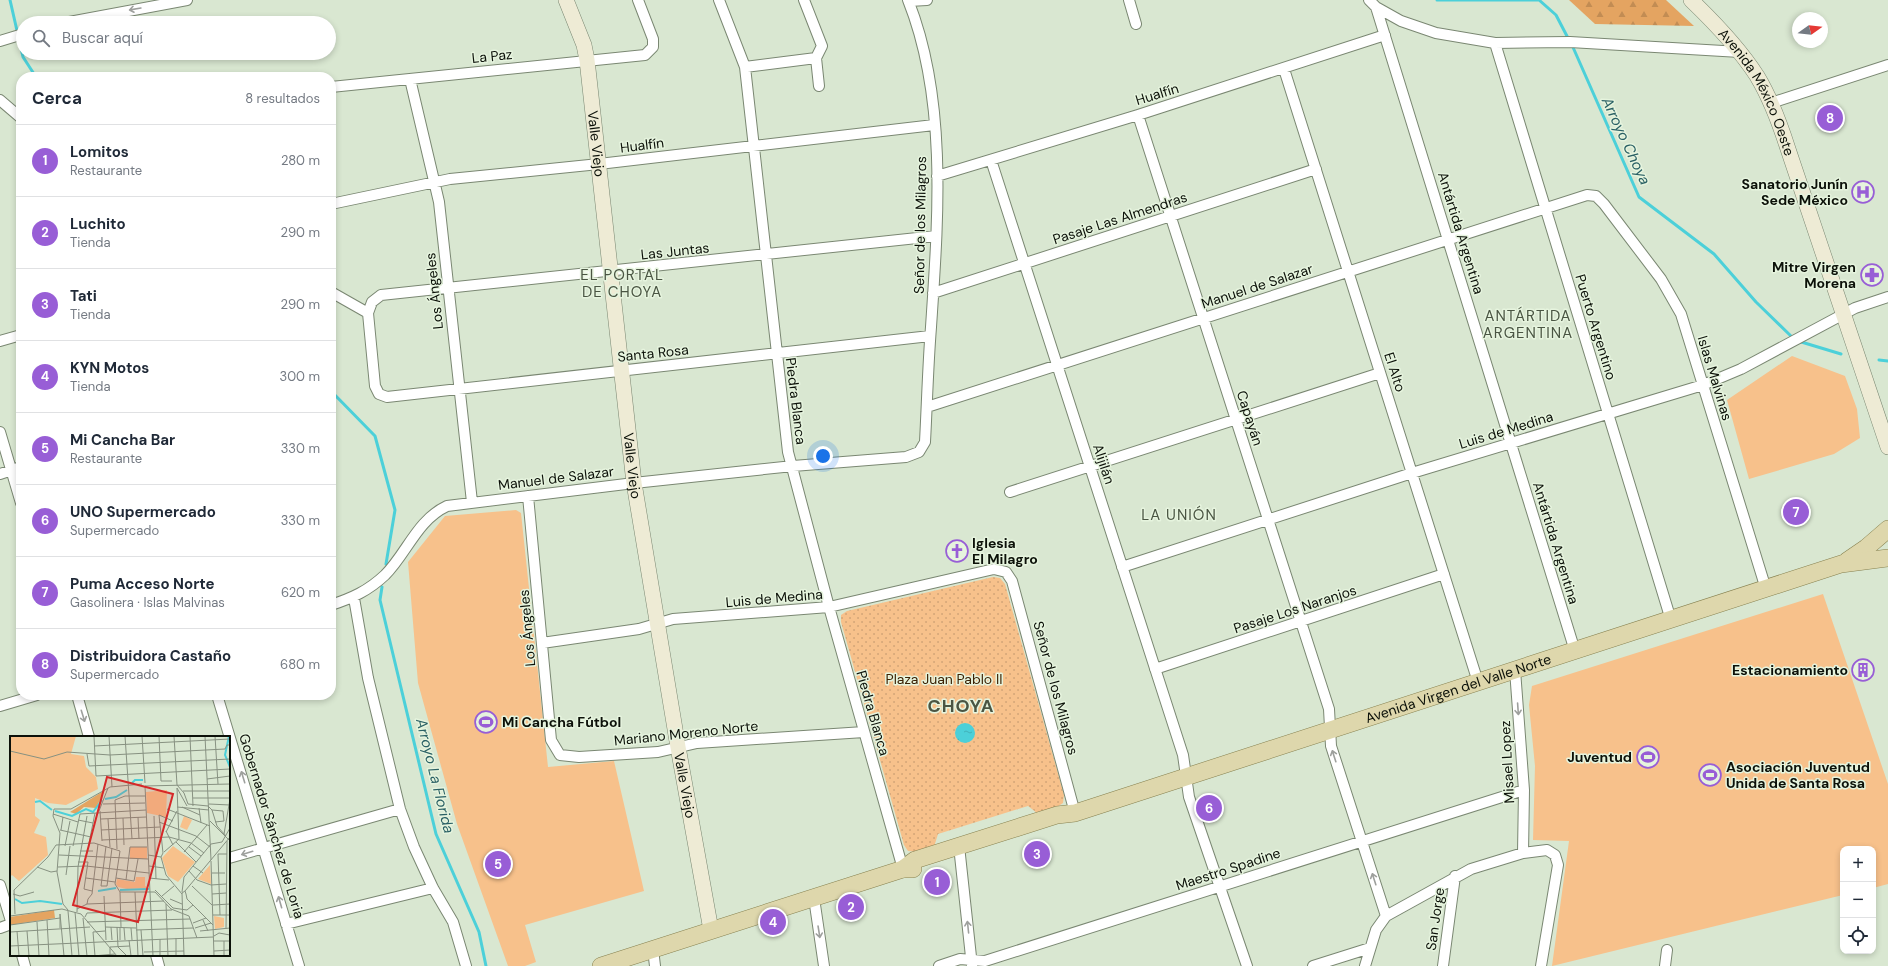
<!DOCTYPE html>
<html lang="es">
<meta charset="utf-8">
<style>
body{margin:0;font-family:"DM Sans",sans-serif;background:#f2f2f3;color:#1f2937}
.controls{position:absolute;right:12px;bottom:12px;display:grid;overflow:hidden;border-radius:8px;box-shadow:0 2px 6px #0003}
.controls button{width:36px;height:36px;display:grid;place-items:center;padding:0;border:0;border-bottom:1px solid #e0e1e3;background:#fff;color:#1f2937;font:20px sans-serif}
.compass{position:absolute;left:1792px;top:12px;width:36px;height:36px;border-radius:50%;background:#fff;box-shadow:0 2px 6px #0003;rotate:75deg}
.you{position:absolute;left:823px;top:456px;width:14px;height:14px;margin:-10px;border:3px solid #fff;border-radius:50%;background:#1a73e8;box-shadow:0 0 0 6px #1a73e833}
.badge{display:grid;place-items:center;width:26px;height:26px;border-radius:50%;background:#985ed6;color:#fff;font-size:13px;font-weight:700}
.pin{position:absolute;translate:-50% -50%;border:2px solid #fff;box-shadow:0 1px 4px #0006}
.list{margin:0;padding:0;list-style:none}
h2{display:flex;justify-content:space-between;align-items:center;height:52px;margin:0;padding:0 16px;font-size:17px}
h2 small{font-size:13px;font-weight:400;color:#747a83}
.list li{display:grid;grid-template-columns:26px 1fr auto;gap:12px;align-items:center;box-sizing:border-box;height:72px;padding:0 16px;border-top:1px solid #e0e1e3}
.list b{display:block;font-size:15px;white-space:nowrap}
.list p{margin:0;font-size:13px;white-space:nowrap;color:#747a83}
.list em{font-size:13px;font-style:normal;color:#747a83}
.icon{flex:none;width:22px;height:22px;fill:none;stroke:currentColor;stroke-width:2;stroke-linecap:round;stroke-linejoin:round}
.map{position:relative;flex:none;width:1888px;height:966px;overflow:hidden}
.search{position:absolute;background:#fff;box-shadow:0 2px 6px #0003;left:16px;top:16px;width:320px;height:44px;display:flex;align-items:center;gap:10px;box-sizing:border-box;padding:0 14px;border-radius:22px;color:#747a83;font-size:15px}
.panel{position:absolute;background:#fff;box-shadow:0 2px 6px #0003;left:16px;top:72px;width:320px;height:628px;border-radius:16px}
.map>svg:first-child{display:block}
.grass{fill:#f7c18b}
.forest{fill:url(#forest-firs)}
.park{fill:url(#park-dots)}
.water{fill:url(#water-ripples)}
.lines{fill:none;stroke-linecap:round;stroke-linejoin:round}
.stream{stroke:#4cd0d9;stroke-width:3}
.street-casing{stroke:#7a8772;stroke-width:12}
.secondary-casing{stroke:#7a8772;stroke-width:16}
.primary-casing{stroke:#86804f;stroke-width:18}
.street{stroke:#fff;stroke-width:10}
.secondary{stroke:#eeebd5;stroke-width:15}
.primary{stroke:#ded7ac;stroke-width:17}
.oneway{stroke:#9ea09d}
.labels{text-anchor:middle;dominant-baseline:central;stroke-width:3;stroke-linejoin:round;paint-order:stroke}
.street-label{font-size:14px;fill:#0c1109;stroke:#e6f4de}
.poi-label{font-size:14px;font-weight:bold;fill:#0c1109;stroke:#e6f4de;text-anchor:end}
.park-label{font-size:14px;fill:#3c2204;stroke:#e6f4de}
.water-label{font-size:15px;font-style:italic;fill:#2a6064;stroke:#e6f4de}
.neighbourhood-label{font-size:15px;letter-spacing:1px;fill:#4a5543;stroke:#e6f4de}
.district-label{font-size:18px;font-weight:bold;letter-spacing:1px;fill:#4a5543;stroke:#e6f4de}
.inset-river{fill:none;stroke:#4cd0d9;stroke-width:2}
.inset-road{fill:none;stroke:#879181;stroke-width:1}
.view{fill:#d62828;fill-opacity:0.15;stroke:#d62828;stroke-width:2}
.inset-edge{fill:none;stroke:#0c1109;stroke-width:2}
</style>
<div class="map">
<svg width="1888" height="966" viewBox="0 0 1888 966">
<defs>
<pattern id="forest-firs" width="22" height="20" patternUnits="userSpaceOnUse"><rect width="22" height="20" fill="#e4a461"/><path d="M5 1l3.5 6h-7zM16 11l3.5 6h-7z" fill="#c28c53"/></pattern>
<pattern id="park-dots" width="8" height="8" patternUnits="userSpaceOnUse"><rect width="8" height="8" fill="#f7c18b"/><path d="M2 2h.1M6 6h.1" fill="none" stroke="#d3a577" stroke-width="1.8" stroke-linecap="round"/></pattern>
<pattern id="water-ripples" width="26" height="14" patternUnits="userSpaceOnUse"><rect width="26" height="14" fill="#4cd0d9"/><path d="M2 4q2-2 4 0t4 0M15 11q2-2 4 0t4 0" fill="none" stroke="#41b2b9"/></pattern>
</defs>
<rect width="100%" height="100%" fill="#d9e7d1"/>
<path class="grass" d="M1792,356l53,20 12,33 3,29 -26,16 -85,25 -22,-79z
M516,510l5,3 27,254 66,-6 30,130 -119,34 11,37 -11,4h-17l-51,-142 -39,-141 -10,-121 37,-46z
M1823,594l65,190v100l-15,4v-39h-30v46l-291,71 17,-125 -36,-1 2,-74 -6,-61 3,-19z"/>
<path class="forest" d="M1569,0h97l28,26 -99,-2z"/>
<path class="park" d="M993,577l7,1 5,6 59,211 -1,8 -6,4 -20,6 -9,-7 -90,28 -4,13 -17,5 -9,-1 -4,-6 -63,-223v-7l6,-4z"/>
<path class="water" d="M955 733a10 10 0 1 1 20 0a10 10 0 1 1-20 0Z"/>
<g class="lines">
<path class="stream" d="M10,0l13,57 13,20
M1437,0h102l17,15 13,25
M1572,45l67,152 75,57 42,48 37,36
M1798,341l43,13
M1879,360l9,1
M331,391l44,45 20,74 -9,54
M382,587l-2,13 56,234 43,98 7,34"/>
<g class="street-casing">
<path id="street" d="M719,0l26,67 43,385 41,155 74,262
M804,0l18,46 -6,12 3,28
M1129,0l7,24
M1369,0l7,7 25,14 35,12 59,10 75,-1 170,10
M909,1l18,-1
M1376,7l199,644
M64,23l123,-23
M0,41l23,-7
M1495,43l176,577
M745,67l71,-9
M1284,69l194,613
M410,79l29,123 33,300
M331,87l314,-32 8,-8v-8l-15,-39
M0,100l21,18
M1771,103l117,-38
M1138,115l191,594 2,37 55,170
M991,160l192,595 6,42 58,169
M937,176l201,-61 247,-80
M331,204l119,-25 149,-15 335,-39
M331,292l37,21
M933,293l383,-124
M930,336l-543,61 -8,-3 -4,-8 -7,-73 4,-11 9,-7 555,-59
M0,341l21,-6
M927,407l660,-212 9,1 8,8 57,75 20,35 85,275
M0,432l21,71
M0,474l21,-7
M1010,492l370,-119
M528,496l23,244 9,15 19,2 79,-5 39,-9 167,-11
M1122,567l290,-94 291,-88 38,-16 114,-61 33,-11
M354,598l14,80 32,131 14,38 19,41 20,34 13,44
M331,605c21,-7 37,-14 54,-30 22,-22 32,-55 62,-69l187,-23 159,-17 113,-9 13,-5 6,-10c2,-38 3,-77 6,-115 7,-106 17,-227 -23,-327
M542,643l97,-14 34,-10 156,-12 165,-38 12,3 6,9 63,232
M1155,669l289,-95
M1515,670l9,120 -1,63
M77,695l12,42
M217,695l82,271
M0,706l37,-11
M959,846l13,120
M229,858l171,-49
M0,885l11,36
M814,898l10,68
M286,924l147,-36
M0,928l11,-4
M653,949l2,17
M22,955l3,11
M156,955l3,11
M939,966l21,-7 25,2 539,-171
M1313,966l57,-18
M1365,966l11,-36 10,-14 85,-47 52,-16 24,-3 8,5 3,10 -17,101
M1443,966l12,-90
M1665,966l2,-16"/>
</g>
<g class="secondary-casing">
<g id="secondary">
<path id="s1" d="M566,0l18,45 3,15 47,423 44,264 33,183"/>
<path id="s2" d="M1691,0c24,23 48,48 66,76 14,23 23,48 31,73l100,298"/>
</g>
</g>
<g class="primary-casing">
<g id="primary">
<path d="M1847,561l19,-13 22,-19"/>
<path id="s3" d="M903,869l12,-9 142,-45 18,-2 766,-249 47,-6"/>
<path d="M601,966l302,-97h10"/>
</g>
</g>
<use href="#street" class="street"/>
<use href="#secondary" class="secondary"/>
<use href="#primary" class="primary"/>
</g>
<defs><path id="oneway-shaft" d="M-6 0H5M1.5-3L5.5 0L1.5 3" fill="none" stroke-width="1.6" stroke-linecap="round" stroke-linejoin="round"/></defs>
<g class="oneway">
<use href="#oneway-shaft" transform="translate(135 9) rotate(170)"/>
<use href="#oneway-shaft" transform="translate(1518 709) rotate(86)"/>
<use href="#oneway-shaft" transform="translate(83 716) rotate(73)"/>
<use href="#oneway-shaft" transform="translate(1334 756) rotate(-108)"/>
<use href="#oneway-shaft" transform="translate(243 777) rotate(-107)"/>
<use href="#oneway-shaft" transform="translate(247 853) rotate(163)"/>
<use href="#oneway-shaft" transform="translate(1374 879) rotate(-108)"/>
<use href="#oneway-shaft" transform="translate(280 902) rotate(-106)"/>
<use href="#oneway-shaft" transform="translate(968 927) rotate(-96)"/>
<use href="#oneway-shaft" transform="translate(819 932) rotate(81)"/>
</g>
<defs>
<g id="hospital-ring" transform="scale(1.15)"><circle r="9.5" fill="#e6f4de" stroke="#985ed6" stroke-width="1.5"/><path d="M-5-5h3v3.5h4V-5h3V5h-3V1.5h-4V5h-3Z" fill="#985ed6"/></g>
<g id="pharmacy-ring" transform="scale(1.15)"><circle r="9.5" fill="#e6f4de" stroke="#985ed6" stroke-width="1.5"/><path d="M-2-6h4v4h4v4h-4v4h-4v-4h-4v-4h4Z" fill="#985ed6"/></g>
<g id="church-ring" transform="scale(1.15)"><circle r="9.5" fill="#e6f4de" stroke="#985ed6" stroke-width="1.5"/><path d="M-1.2-6h2.4v3.5h3.3v2.4h-3.3V6h-2.4V-.1h-3.3v-2.4h3.3Z" fill="#985ed6"/></g>
<g id="building-ring" transform="scale(1.15)"><circle r="9.5" fill="#e6f4de" stroke="#985ed6" stroke-width="1.5"/><path d="M-4-6H4V6H1V3H-1V6H-4ZM-2.5-4.3h1.7v1.8h-1.7ZM.8-4.3h1.7v1.8H.8ZM-2.5-1h1.7V.8h-1.7ZM.8-1h1.7V.8H.8Z" fill="#985ed6"/></g>
<g id="stadium-ring" transform="scale(1.15)"><circle r="9.5" fill="#e6f4de" stroke="#985ed6" stroke-width="1.5"/><path d="M0-5a6.5 5 0 1 0 0 10a6.5 5 0 1 0 0-10ZM-3.5-1.8h7v3.6h-7Z" fill="#985ed6"/></g>
</defs>
<g fill-rule="evenodd">
<use href="#hospital-ring" x="1863" y="192"/>
<use href="#pharmacy-ring" x="1872" y="275"/>
<use href="#church-ring" x="957" y="551"/>
<use href="#building-ring" x="1863" y="670"/>
<use href="#stadium-ring" x="486" y="722"/>
<use href="#stadium-ring" x="1648" y="757"/>
<use href="#stadium-ring" x="1710" y="775"/>
</g>
<g class="labels">
<g class="street-label">
<text transform="translate(492 56) rotate(-6)">La Paz</text>
<text transform="translate(1157 94) rotate(-17)">Hualfín</text>
<text stroke="none"><textPath href="#s2" startOffset="115">Avenida México Oeste</textPath></text>
<text stroke="none"><textPath href="#s1" startOffset="148">Valle Viejo</textPath></text>
<text transform="translate(642 145) rotate(-7)">Hualfín</text>
<text transform="translate(1120 218) rotate(-18)">Pasaje Las Almendras</text>
<text transform="translate(920 225) rotate(-89)">Señor de los Milagros</text>
<text transform="translate(1461 233) rotate(73)">Antártida Argentina</text>
<text transform="translate(675 251) rotate(-6)">Las Juntas</text>
<text transform="translate(1257 286) rotate(-18)">Manuel de Salazar</text>
<text transform="translate(434 291) rotate(-96)">Los Ángeles</text>
<text transform="translate(1596 327) rotate(73)">Puerto Argentino</text>
<text transform="translate(653 353) rotate(-6)">Santa Rosa</text>
<text transform="translate(1395 372) rotate(72)">El Alto</text>
<text transform="translate(1715 378) rotate(73)">Islas Malvinas</text>
<text transform="translate(796 401) rotate(83)">Piedra Blanca</text>
<text transform="translate(1250 418) rotate(72)">Capayán</text>
<text transform="translate(1506 430) rotate(-17)">Luis de Medina</text>
<text transform="translate(1104 464) rotate(72)">Alijilán</text>
<text stroke="none"><textPath href="#s1" startOffset="472">Valle Viejo</textPath></text>
<text transform="translate(556 478) rotate(-7)">Manuel de Salazar</text>
<text transform="translate(1556 543) rotate(73)">Antártida Argentina</text>
<text transform="translate(774 598) rotate(-5)">Luis de Medina</text>
<text transform="translate(1295 609) rotate(-18)">Pasaje Los Naranjos</text>
<text transform="translate(527 628) rotate(-95)">Los Ángeles</text>
<text transform="translate(1056 688) rotate(75)">Señor de los Milagros</text>
<text stroke="none"><textPath href="#s3" startOffset="585">Avenida Virgen del Valle Norte</textPath></text>
<text transform="translate(873 713) rotate(74)">Piedra Blanca</text>
<text transform="translate(686 733) rotate(-6)">Mariano Moreno Norte</text>
<text transform="translate(1507 762) rotate(-93)">Misael Lopez</text>
<text stroke="none"><textPath href="#s1" startOffset="796">Valle Viejo</textPath></text>
<text transform="translate(272 826) rotate(73)">Gobernador Sánchez de Loria</text>
<text transform="translate(1228 869) rotate(-18)">Maestro Spadine</text>
<text transform="translate(1435 919) rotate(-82)">San Jorge</text>
</g>
<g class="poi-label">
<text x="1848" y="184">Sanatorio Junín<tspan x="1848" dy="16">Sede México</tspan></text>
<text x="1856" y="267">Mitre Virgen<tspan x="1856" dy="16">Morena</tspan></text>
<text x="972" y="543" text-anchor="start">Iglesia<tspan x="972" dy="16">El Milagro</tspan></text>
<text x="1848" y="670">Estacionamiento</text>
<text x="502" y="722" text-anchor="start">Mi Cancha Fútbol</text>
<text x="1632" y="757">Juventud</text>
<text x="1726" y="767" text-anchor="start">Asociación Juventud<tspan x="1726" dy="16">Unida de Santa Rosa</tspan></text>
</g>
<g class="park-label">
<text x="944" y="679">Plaza Juan Pablo II</text>
</g>
<g class="water-label">
<text transform="translate(1626 141) rotate(65)">Arroyo Choya</text>
<text transform="translate(435 776) rotate(76)">Arroyo La Florida</text>
</g>
<g class="neighbourhood-label">
<text x="622" y="275">EL PORTAL<tspan x="622" dy="17">DE CHOYA</tspan></text>
<text x="1528" y="316">ANTÁRTIDA<tspan x="1528" dy="17">ARGENTINA</tspan></text>
<text x="1179" y="515">LA UNIÓN</text>
</g>
<g class="district-label">
<text x="961" y="706">CHOYA</text>
</g>
</g>
<g transform="translate(10 736)">
<rect width="220" height="220" fill="#d9e7d1"/>
<path d="M0,0h66l-5,18 13,2 2,11 10,10 2,12 -32,16 -18,-2 -13,-5v18l5,4 -6,13 12,4 2,18 -29,26 -7,-6 -2,2zM157,54l-1,27 -19,-4 -1,-21zM174,80l8,4 -5,10 -7,-3zM163,110l22,16 -17,20 -10,-6 -6,-18zM126,141h9v9l3,2 -21,1 -9,-2 -2,-3 1,-5 18,3zM204,180l10,2v9l-9,2z" fill="#f7c18b"/>
<path d="M95,54l-9,18 -12,-1 -8,7 -6,-2zM44,174l1,8 -45,7v-8z" fill="#e4a461"/>
<path d="M120,111h17v12h-17zM200,129l1,19 -13,-5z" fill="#f7c18b"/>
<path class="inset-river" d="M219,0l-4,19 5,12M122,47l3,-3h8M95,63l11,-2 11,-7M25,66l5,-1 12,9M45,75l17,5 14,-7 7,3 9,-12M110,154l29,-1M88,155l18,-3M5,163l7,4 18,-2 22,3"/>
<path class="inset-road" d="M84,0l2,40 134,-7M99,0l3,51M115,0l7,103M132,0l3,47M149,0l2,45h11M164,0l3,49 7,8 4,11 20,2 4,4 5,16 9,10M180,0l3,70M195,0l6,124M205,0l3,48M84,10l136,-7M0,15l34,8 23,-7 43,3 115,-6 2,-4h3M77,18l2,12 141,-7M197,43l23,-3M135,50l8,170M135,50l85,-2M167,52l10,18M173,55h47M183,62h37M93,68l42,-1M199,68l21,1M167,71l32,3M172,71l18,8M189,72l2,15M157,73l43,17M202,74l11,1 1,10 -9,1M89,75l9,-23M90,75l2,30M43,78l25,8M144,80l2,63M128,81l1,22M113,82l1,27M91,83l45,-2M98,83l2,28M68,84l15,3M163,85l-14,-6 4,38 -2,4 5,18 16,19M200,85l20,20M149,86l37,14 14,11M50,94l31,7M51,94l2,-13M91,94l59,-3M156,95l7,14M156,96l11,-21M214,98l6,-35M92,104l67,-3 22,6 13,10M166,106l20,20M79,107l6,-30M55,110l5,-25M63,110l7,-32 66,-4M96,110l-5,40h6l5,-38M179,111l12,9M107,113l-2,-49 10,-4h20M70,115h13M154,116l15,-13 -2,-51M174,116l23,-27M49,119l89,4M138,119l13,2M201,125l3,95M68,126h10l-4,27 8,2M139,130l15,2M183,130l10,7M27,131l14,5 6,-1M48,131l28,-1 63,7M179,135l8,9 14,5 15,-1M202,137h13M56,139l4,-29M76,142l29,4M106,142l18,3 4,-22M139,142l20,2M116,144l4,-33h17M182,150l20,19M145,154l18,18 14,2 6,-5M175,155l45,-54M110,156h35l16,17 18,7 8,22M125,156l3,64M172,156l2,-15 27,-33 11,-2 8,-14M3,158l7,2 14,-4M176,158l1,5 26,26M202,158l14,-1M94,160l2,44M152,160l12,-10M160,163l12,5M77,168l1,-5 4,-5 6,-50M156,168l2,52M203,169l17,-1M67,173l10,-5 77,-3M58,174l-5,-6 -6,-32 3,-39 -7,-17 1,-7h17l39,-22 32,-3M58,175l4,45M65,176l4,44M67,176l1,-45 9,-51M5,178l-1,-24 34,-33 8,-12 38,-2 26,8 -5,33 5,8 1,35M203,179h17M210,179l-2,-61h9M0,180l52,-7 19,5 36,42M75,181l2,-4 85,-3M73,182l4,38M37,184l2,36M193,184l5,11M27,186l2,34M77,186l103,-3M183,187l13,-5M0,189l50,-7M95,191l31,1M101,191l1,13M107,191l1,20 9,9M110,191v13M50,192v-14l4,42M114,192l1,12M121,192l1,12M185,192l16,-5M216,193l1,-88M126,194l57,-2M131,194l2,26M7,195l2,25M17,195l2,25M190,195l30,-3M0,196l80,-5M204,200l5,-3 11,2M166,202v18M150,203v17M119,204l2,16M204,205h16M214,205v15M0,210l203,-9M204,215l16,-1M134,216l40,-1M83,220l22,-2M85,220l-2,-24 12,-1M100,220v-9l20,-1M174,220l-2,-63 3,-2 1,3"/>
<path class="view" d="M97,41l66,17 -35,128 -65,-17z"/>
<rect width="220" height="220" class="inset-edge"/>
</g>
</svg>
<div class="controls">
<button>+</button>
<button>−</button>
<button><svg class="icon" aria-label="locate" viewBox="0 0 24 24"><circle cx="12" cy="12" r="6"/><path d="M12 2v4M12 18v4M2 12h4M18 12h4"/></svg></button>
</div>
<svg class="compass" viewBox="-18 -18 36 36"><path d="M0-13l5 13h-10z" fill="#e53935"/><path d="M0 13l5-13h-10z" fill="#747a83"/></svg>
<div class="you"></div>
<div class="pin badge" style="left:937px;top:882px">1</div>
<div class="pin badge" style="left:851px;top:907px">2</div>
<div class="pin badge" style="left:1037px;top:854px">3</div>
<div class="pin badge" style="left:773px;top:922px">4</div>
<div class="pin badge" style="left:498px;top:864px">5</div>
<div class="pin badge" style="left:1209px;top:808px">6</div>
<div class="pin badge" style="left:1796px;top:512px">7</div>
<div class="pin badge" style="left:1830px;top:118px">8</div>
<div class="search"><svg class="icon" aria-label="search" viewBox="0 0 24 24"><circle cx="10" cy="10" r="6"/><path d="M15 15l6 6"/></svg>Buscar aquí</div>
<section class="panel">
<h2>Cerca<small>8 resultados</small></h2>
<ul class="list">
<li><span class="badge">1</span><div><b>Lomitos</b><p>Restaurante</p></div><em>280 m</em></li>
<li><span class="badge">2</span><div><b>Luchito</b><p>Tienda</p></div><em>290 m</em></li>
<li><span class="badge">3</span><div><b>Tati</b><p>Tienda</p></div><em>290 m</em></li>
<li><span class="badge">4</span><div><b>KYN Motos</b><p>Tienda</p></div><em>300 m</em></li>
<li><span class="badge">5</span><div><b>Mi Cancha Bar</b><p>Restaurante</p></div><em>330 m</em></li>
<li><span class="badge">6</span><div><b>UNO Supermercado</b><p>Supermercado</p></div><em>330 m</em></li>
<li><span class="badge">7</span><div><b>Puma Acceso Norte</b><p>Gasolinera · Islas Malvinas</p></div><em>620 m</em></li>
<li><span class="badge">8</span><div><b>Distribuidora Castaño</b><p>Supermercado</p></div><em>680 m</em></li>
</ul>
</section>
</div>
